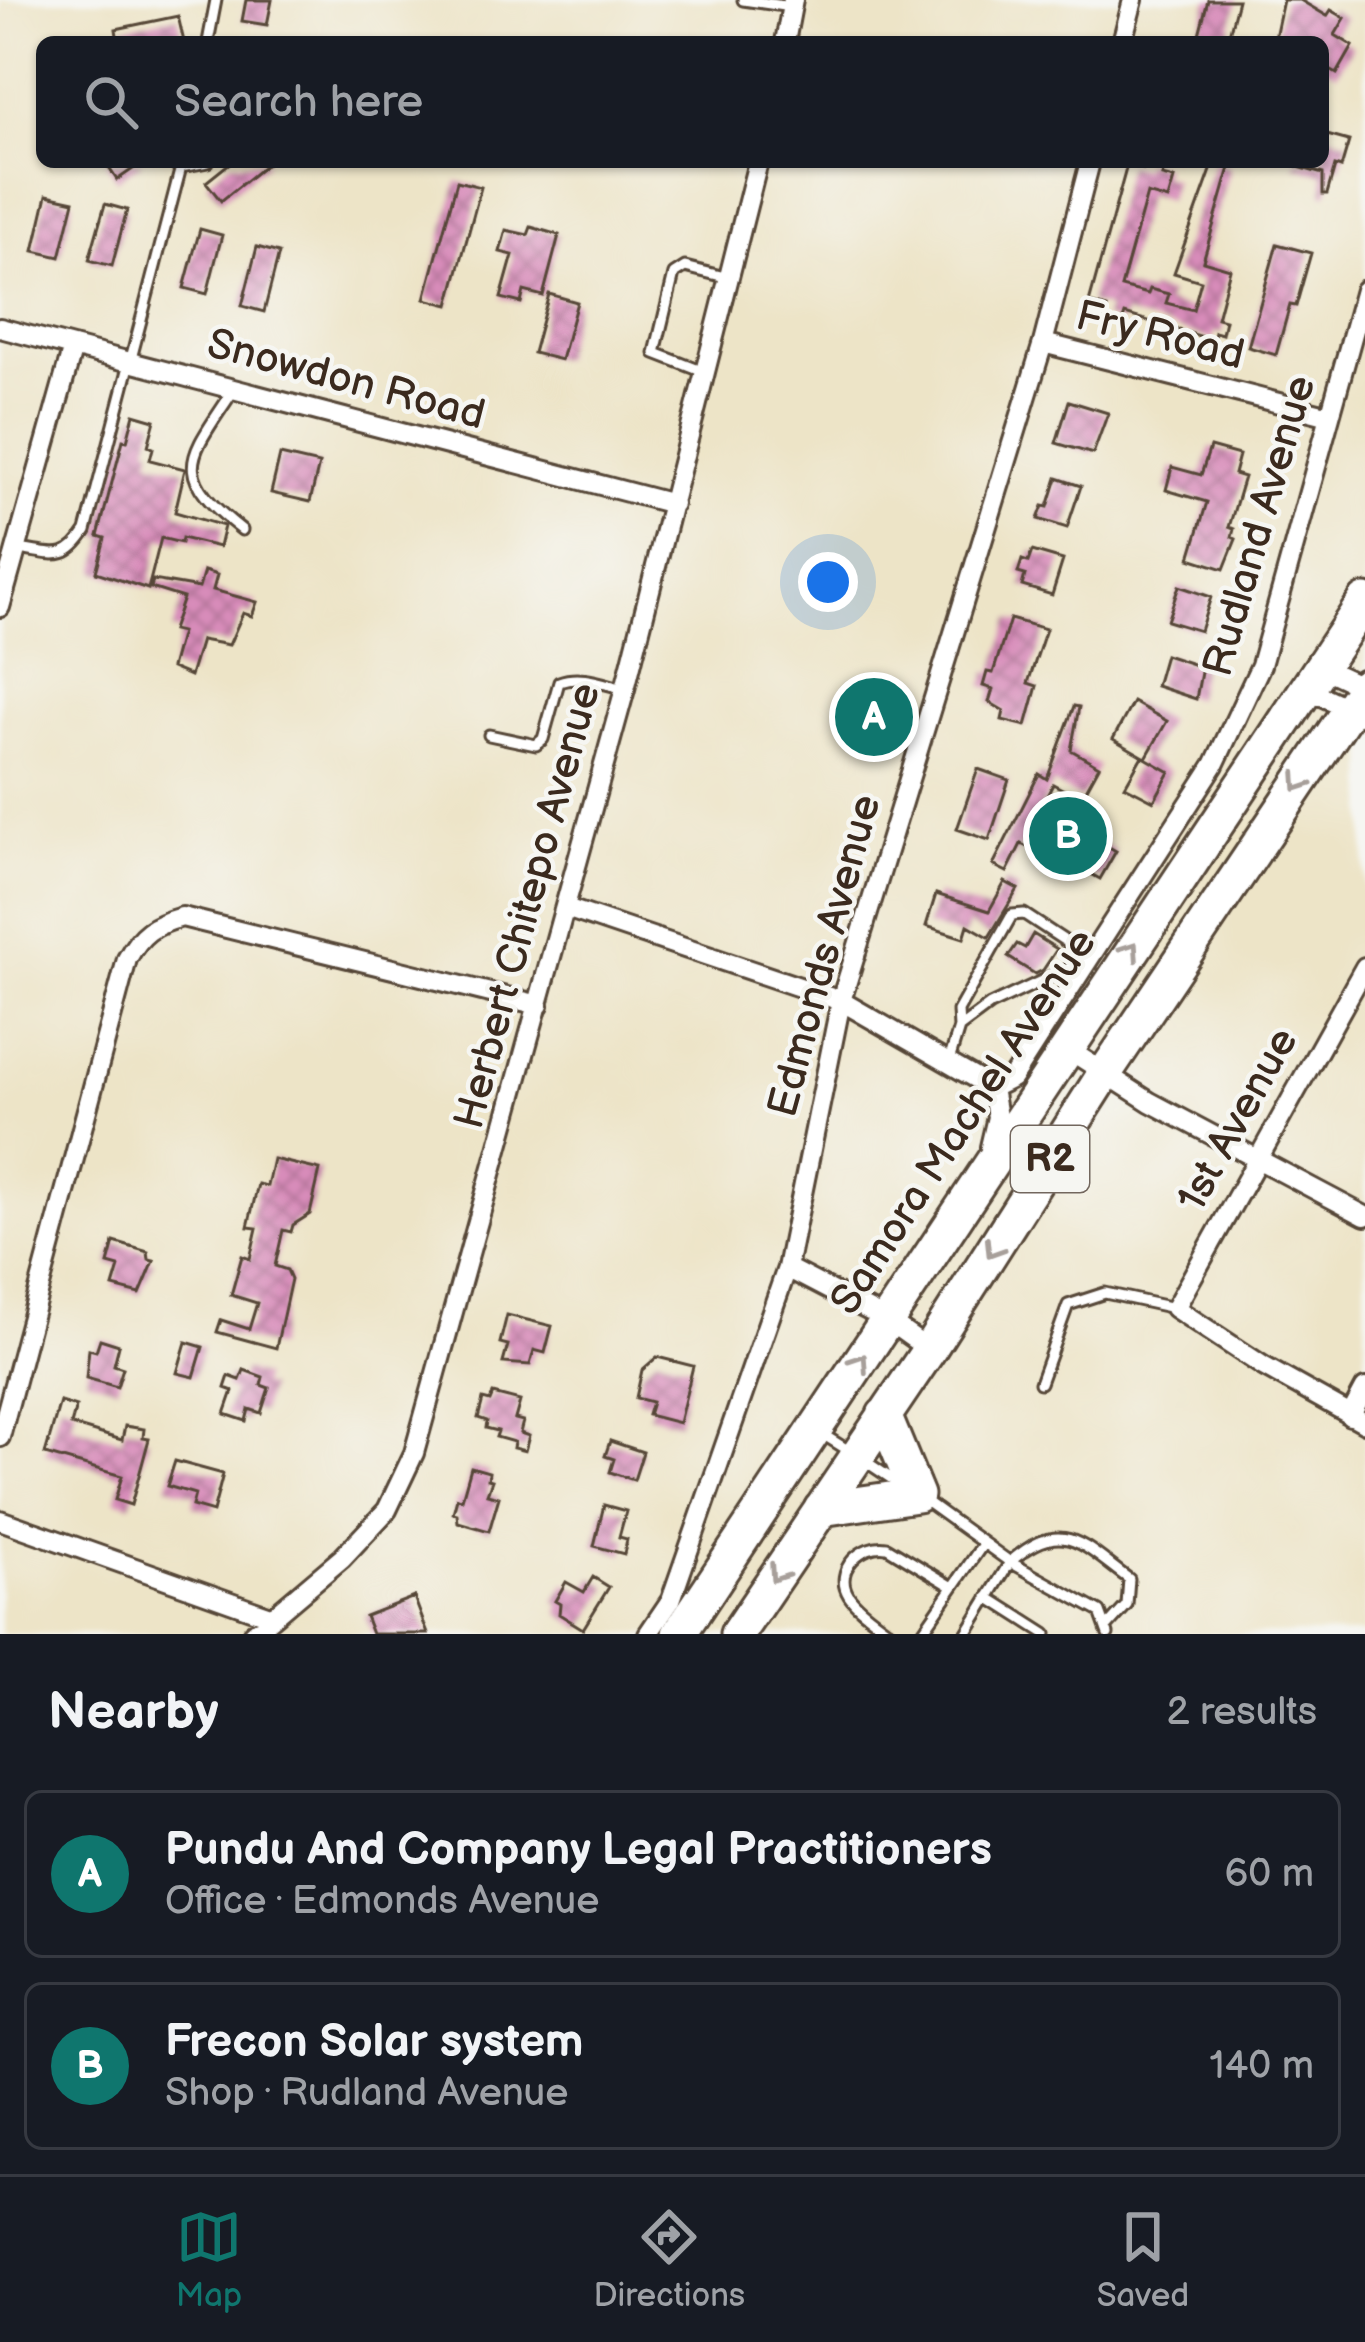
<!DOCTYPE html>
<meta charset="utf-8">
<style>
body{margin:0;font-family:"Balsamiq Sans",sans-serif;background:#242831;color:#f1f3f6}
.you{position:absolute;left:828px;top:582px;width:42px;height:42px;margin:-30px;border:9px solid #fff;border-radius:50%;background:#1a73e8;box-shadow:0 0 0 18px #1a73e833}
.badge{display:grid;place-items:center;width:78px;height:78px;border-radius:50%;background:#0f766e;color:#fff;font-size:39px;font-weight:700}
.pin{position:absolute;translate:-50% -50%;border:6px solid #fff;box-shadow:0 3px 12px #0006}
.list{margin:0;padding:0;list-style:none}
h2{display:flex;justify-content:space-between;align-items:center;height:156px;margin:0;padding:0 48px;font-size:51px}
h2 small{font-size:39px;font-weight:400;color:#9ea1a6}
.list li{display:grid;grid-template-columns:78px 1fr auto;gap:36px;align-items:center;box-sizing:border-box;height:168px;margin:0 24px 24px;padding:0 24px;border:3px solid #363941;border-radius:18px}
.list b{display:block;font-size:45px;white-space:nowrap}
.list p{margin:0;font-size:39px;white-space:nowrap;color:#9ea1a6}
.list em{font-size:39px;font-style:normal;color:#9ea1a6}
.icon{flex:none;width:66px;height:66px;fill:none;stroke:currentColor;stroke-width:2;stroke-linecap:round;stroke-linejoin:round}
.map{position:relative;flex:none;width:1365px;height:1634px;overflow:hidden}
.search{position:absolute;background:#171b24;box-shadow:0 3px 9px #0004;left:36px;right:36px;top:36px;height:132px;display:flex;align-items:center;gap:30px;box-sizing:border-box;padding:0 42px;border-radius:18px;color:#9ea1a6;font-size:45px}
.sheet{height:540px;background:#171b24}
nav{display:flex;justify-content:space-around;align-items:center;box-sizing:border-box;height:168px;border-top:3px solid #363941;background:#171b24;font-size:33px;color:#9ea1a6}
nav a{display:grid;justify-items:center;gap:6px}
nav .on{color:#0f766e}
.map>svg:first-child{display:block}
.building{fill:url(#building-cross-hatch)}
.lines{fill:none;stroke-linecap:round;stroke-linejoin:round}
.lane-casing{stroke:#564637;stroke-width:15}
.street-casing{stroke:#564637;stroke-width:24}
.highway-casing{stroke:#564637;stroke-width:39}
.lane{stroke:#fff;stroke-width:9}
.street{stroke:#fff;stroke-width:18}
.highway{stroke:#fff;stroke-width:33}
.oneway{stroke:#a79f9a}
.labels{text-anchor:middle;dominant-baseline:central;stroke-width:9;stroke-linejoin:round;paint-order:stroke}
.shield{fill:#f6f6f2;stroke:#73675e;stroke-width:3}
.shield-label{font-size:39px;font-weight:bold;fill:#3b2a1e}
.street-label{font-size:42px;fill:#3b2a1e;stroke:#f6f6f2}
</style>
<div class="map">
<svg width="1365" height="1634" viewBox="0 0 1365 1634">
<defs>
<pattern id="building-cross-hatch" width="8" height="8" patternUnits="userSpaceOnUse" patternTransform="scale(3)"><rect width="8" height="8" fill="#d88cba"/><path d="M0 0l8 8M0 8l8-8" fill="none" stroke="#b07397"/></pattern>
</defs>
<rect width="100%" height="100%" fill="#f6f6f2"/>
<filter id="ink" filterUnits="userSpaceOnUse"><feTurbulence type="fractalNoise" baseFrequency=".00833" numOctaves="2"/><feDisplacementMap in="SourceGraphic" scale="24" xChannelSelector="R" yChannelSelector="G"/><feConvolveMatrix kernelMatrix="1 2 1 2 8 2 1 2 1" color-interpolation-filters="sRGB"/></filter>
<filter id="wash" filterUnits="userSpaceOnUse"><feTurbulence type="fractalNoise" baseFrequency=".004" numOctaves="4" result="noise"/><feDisplacementMap in="SourceGraphic" scale="48" xChannelSelector="R" yChannelSelector="G"/><feGaussianBlur stdDeviation="2.7" result="paint"/><feColorMatrix in="noise" values="0 0 0 0 0 0 0 0 0 0 0 0 0 0 0 0 0 1.4 0 .05"/><feComposite in="paint" operator="in"/></filter>
<g filter="url(#wash)">
<rect width="100%" height="100%" fill="#ede4c7"/>
<g id="blocks">
<path class="building" d="M246,0h26l-5,25 -25,-4z
M1208,0h30l-11,42h-30z
M1283,0h17l27,16 4,-6 14,8 -10,17 18,11 -16,28 -14,-8v-24h-49z
M178,16l6,26h-66l-2,-13z
M1327,135l22,6 -8,27 -6,-2 -8,28h-4v-20l-28,-8v-4h28z
M105,162h38l-26,18z
M231,162h38l-48,39 -15,-19z
M1145,162l20,5 -3,9 12,3 -6,21 -21,-6 -26,93 27,7 2,-5 19,5 -3,9 27,7 8,-29 -27,-8 40,-111 16,6 -27,93 27,8 -13,49 8,2 -3,14 -7,-2 -2,8 -88,-26 -3,9 -18,-5 3,-10 -18,-5 38,-138 16,4z
M457,181l24,6 -32,118 -24,-6z
M47,195l27,6 -14,56 -26,-6z
M105,204l22,6 -15,56 -23,-6z
M531,227l28,8 -16,61 -19,-5 -3,12 -20,-5 12,-43 -13,-3 6,-22 22,5z
M200,229l22,6 -15,59 -23,-6z
M1277,244l34,9 -15,53 -6,-1 -14,50 -28,-8z
M257,247l22,6 -15,59 -22,-6z
M549,294l28,8 -16,58 -28,-7z
M1069,401l39,12 -15,41 -37,-11z
M134,414l21,6 -7,26 5,2 -3,12 35,9 -10,43 49,14 -5,21 -37,-9 -1,5 -20,-5 -13,51 -52,-17 9,-34 -7,-2 25,-96 4,1z
M1210,447l29,8 -5,19 10,3 -15,50 5,2 -2,8 4,2 -12,30 -34,-11 17,-56 -41,-12 6,-23 29,8z
M280,455l39,9 -9,38 -39,-9z
M1057,478l24,8 -14,42 -29,-9 5,-13 5,1z
M1032,551l31,9 -11,35 -30,-9 3,-11 -7,-2 4,-13 6,2z
M204,571l13,4 -4,15 44,12 -5,14 -9,-3 -14,32 -28,-5 -11,36 -19,-8 10,-36 -9,-2 11,-32 -32,-10 2,-8 46,8z
M1179,586l32,11 -11,34 -33,-10z
M1010,619l36,10 -18,54 9,3 -11,40 -24,-6 2,-9 -15,-9 4,-13 -10,-3 4,-14 6,1z
M1165,655l37,12 -6,32 -40,-13z
M1133,702l34,19 -21,37 -33,-19z
M1074,706l5,1 -8,43 28,16 -18,33 -28,-15 -15,29 26,12 -16,32 -27,-13 -14,28 -14,-7 46,-91 8,5z
M1142,756l28,16 -16,29 -29,-15z
M978,769l31,11 -20,60 -32,-11z
M1090,836l26,15 -16,28 -27,-15z
M1005,882l13,7 -29,48 -21,-12 -4,13 -38,-12 10,-32 53,17z
M1033,934l24,15 -14,21 -8,4 -27,-17 9,-13 8,4z
M273,1159l47,11 -10,44 -17,11 -2,7 -8,-2 -8,36 12,4 4,9 -15,69 -59,-16 4,-12 28,9 8,-26 -26,-8 11,-39 8,3 7,-31 -9,-1 10,-43 9,2z
M114,1242l34,10 1,8 5,1 -14,33 -27,-7 6,-20 -11,-3z
M507,1315l45,11 -7,27 -11,-3 -4,15 -27,-2 5,-18 -8,-2z
M100,1339l19,6 -5,20 9,3 -6,19 -31,-9 3,-29 7,2z
M186,1342l17,5 -9,30 -17,-4z
M657,1357l36,9 -14,57 -31,-8 4,-13 -16,-4 6,-28z
M244,1370l19,7 -2,8 8,3 -8,25 -12,-4 -3,12 -21,-7 8,-23 -8,-3 4,-12 11,4z
M493,1394l27,7 -5,18 8,2 -3,12 9,3 -4,15 -12,-3 1,-6 -18,-5 2,-6 -12,-3 1,-7 -9,-3 5,-19 7,2z
M60,1402l16,5 -5,18 51,15 3,-14 19,3 -1,9 6,1 -18,66 -16,-5 7,-24 -77,-22z
M610,1441l33,11 -9,28 -24,-8 4,-13 -9,-3z
M175,1461l48,13 -10,38 -21,-6 3,-12 -28,-8z
M471,1467l18,5 -1,7 4,1 -5,14 12,3 -10,34 -31,-9 -1,-8 -4,-1 4,-15 5,1z
M604,1505l22,6 -7,26 8,2 -3,15 -30,-8z
M593,1577l16,10 -26,42 -24,-15 1,-10 -5,-3 11,-19 18,10z
M414,1597l14,37h-56l-7,-18z"/>
</g>
</g>
<g filter="url(#ink)">
<use href="#blocks" fill-opacity="0" stroke="#564637" stroke-width="3"/>
<g class="lines">
<g class="lane-casing">
<path id="lane" d="M743,0l48,7
M208,42l8,-42
M169,162l12,5 27,-5
M704,372l-49,-19 19,-79 11,-7 44,11
M235,388c-45,70 -68,83 7,142
M17,549c35,4 48,15 69,-18l95,-364
M489,735l47,10 7,-6 16,-57c22,-8 44,2 66,7
M959,1028l-1,-17 54,-96 12,-1 67,44
M949,1061l10,-33 31,-23 92,-43
M1040,1383l28,-78 37,-12 69,15
M819,1432l32,20
M865,1461l36,24
M920,1497l90,65 -44,72
M988,1597l58,37
M1107,1627l20,-22 2,-26c-48,-35 -66,-63 -119,-17l90,50 8,22
M893,1634c-13,-11 -35,-24 -44,-38 -17,-26 14,-54 38,-49l66,40
M921,1634l62,-90"/>
</g>
<g class="street-casing">
<path id="street" d="M785,42l8,-42
M1122,42l11,-42
M0,328l673,176
M1043,343l287,73
M0,607l73,-260
M1320,667l45,21
M1306,689l59,27
M566,908l275,93 151,87 20,-10 202,-313 47,-100 104,-375
M1365,967l-190,341 88,58 102,57
M1066,1048l84,54 215,114
M990,1147l7,-30 -5,-29
M787,1268l100,52 42,30
M1350,1416l15,-28
M0,1437l127,-478c14,-26 26,-34 55,-42l357,88
M0,1520l270,96
M252,1634l90,-76 45,-48 27,-57 211,-764 133,-527
M648,1634l23,-34 116,-332 54,-267 202,-658 47,-181"/>
</g>
<g class="highway-casing">
<path id="highway" d="M821,1509l96,-14 -33,-80
M679,1634l686,-1033
M737,1634l192,-284 176,-277 260,-387"/>
</g>
<use href="#lane" class="lane"/>
<use href="#street" class="street"/>
<use href="#highway" class="highway"/>
</g>
<defs><path id="oneway-chevron" d="M-2-3.5L2.5 0L-2 3.5" fill="none" stroke-width="1.6" stroke-linecap="round" stroke-linejoin="round" transform="scale(3)"/></defs>
<g class="oneway">
<use href="#oneway-chevron" transform="translate(1300 783) rotate(124)"/>
<use href="#oneway-chevron" transform="translate(1131 950) rotate(-56)"/>
<use href="#oneway-chevron" transform="translate(993 1249) rotate(122)"/>
<use href="#oneway-chevron" transform="translate(860 1362) rotate(-56)"/>
<use href="#oneway-chevron" transform="translate(777 1574) rotate(124)"/>
</g>
</g>
<g class="labels">
<rect class="shield" x="1011" y="1126" width="78" height="66" rx="9"/>
<g class="shield-label">
<text x="1050" y="1159">R2</text>
</g>
<g class="street-label">
<text transform="translate(1160 336) rotate(14)">Fry Road</text>
<text transform="translate(346 380) rotate(15)">Snowdon Road</text>
<text transform="translate(1260 526) rotate(-74)">Rudland Avenue</text>
<text transform="translate(528 906) rotate(-75)">Herbert Chitepo Avenue</text>
<text transform="translate(825 956) rotate(-75)">Edmonds Avenue</text>
<text transform="translate(1238 1120) rotate(-61)">1st Avenue</text>
<text transform="translate(964 1122) rotate(-57)">Samora Machel Avenue</text>
</g>
</g>
</svg>
<div class="you"></div>
<div class="pin badge" style="left:874px;top:717px">A</div>
<div class="pin badge" style="left:1068px;top:836px">B</div>
<div class="search"><svg class="icon" aria-label="search" viewBox="0 0 24 24"><circle cx="10" cy="10" r="6"/><path d="M15 15l6 6"/></svg>Search here</div>
</div>
<section class="sheet">
<h2>Nearby<small>2 results</small></h2>
<ul class="list">
<li><span class="badge">A</span><div><b>Pundu And Company Legal Practitioners</b><p>Office · Edmonds Avenue</p></div><em>60 m</em></li>
<li><span class="badge">B</span><div><b>Frecon Solar system</b><p>Shop · Rudland Avenue</p></div><em>140 m</em></li>
</ul>
</section>
<nav>
<a class="on"><svg class="icon" aria-label="map" viewBox="0 0 24 24"><path d="M3 6l6-2 6 2 6-2v14l-6 2-6-2-6 2zM9 4v14M15 6v14"/></svg>Map</a>
<a><svg class="icon" aria-label="directions" viewBox="0 0 24 24"><path d="M12 3l9 9-9 9-9-9zM9 14v-3h6M13 9l2 2-2 2"/></svg>Directions</a>
<a><svg class="icon" aria-label="saved" viewBox="0 0 24 24"><path d="M7 4h10v16l-5-4-5 4z"/></svg>Saved</a>
</nav>
